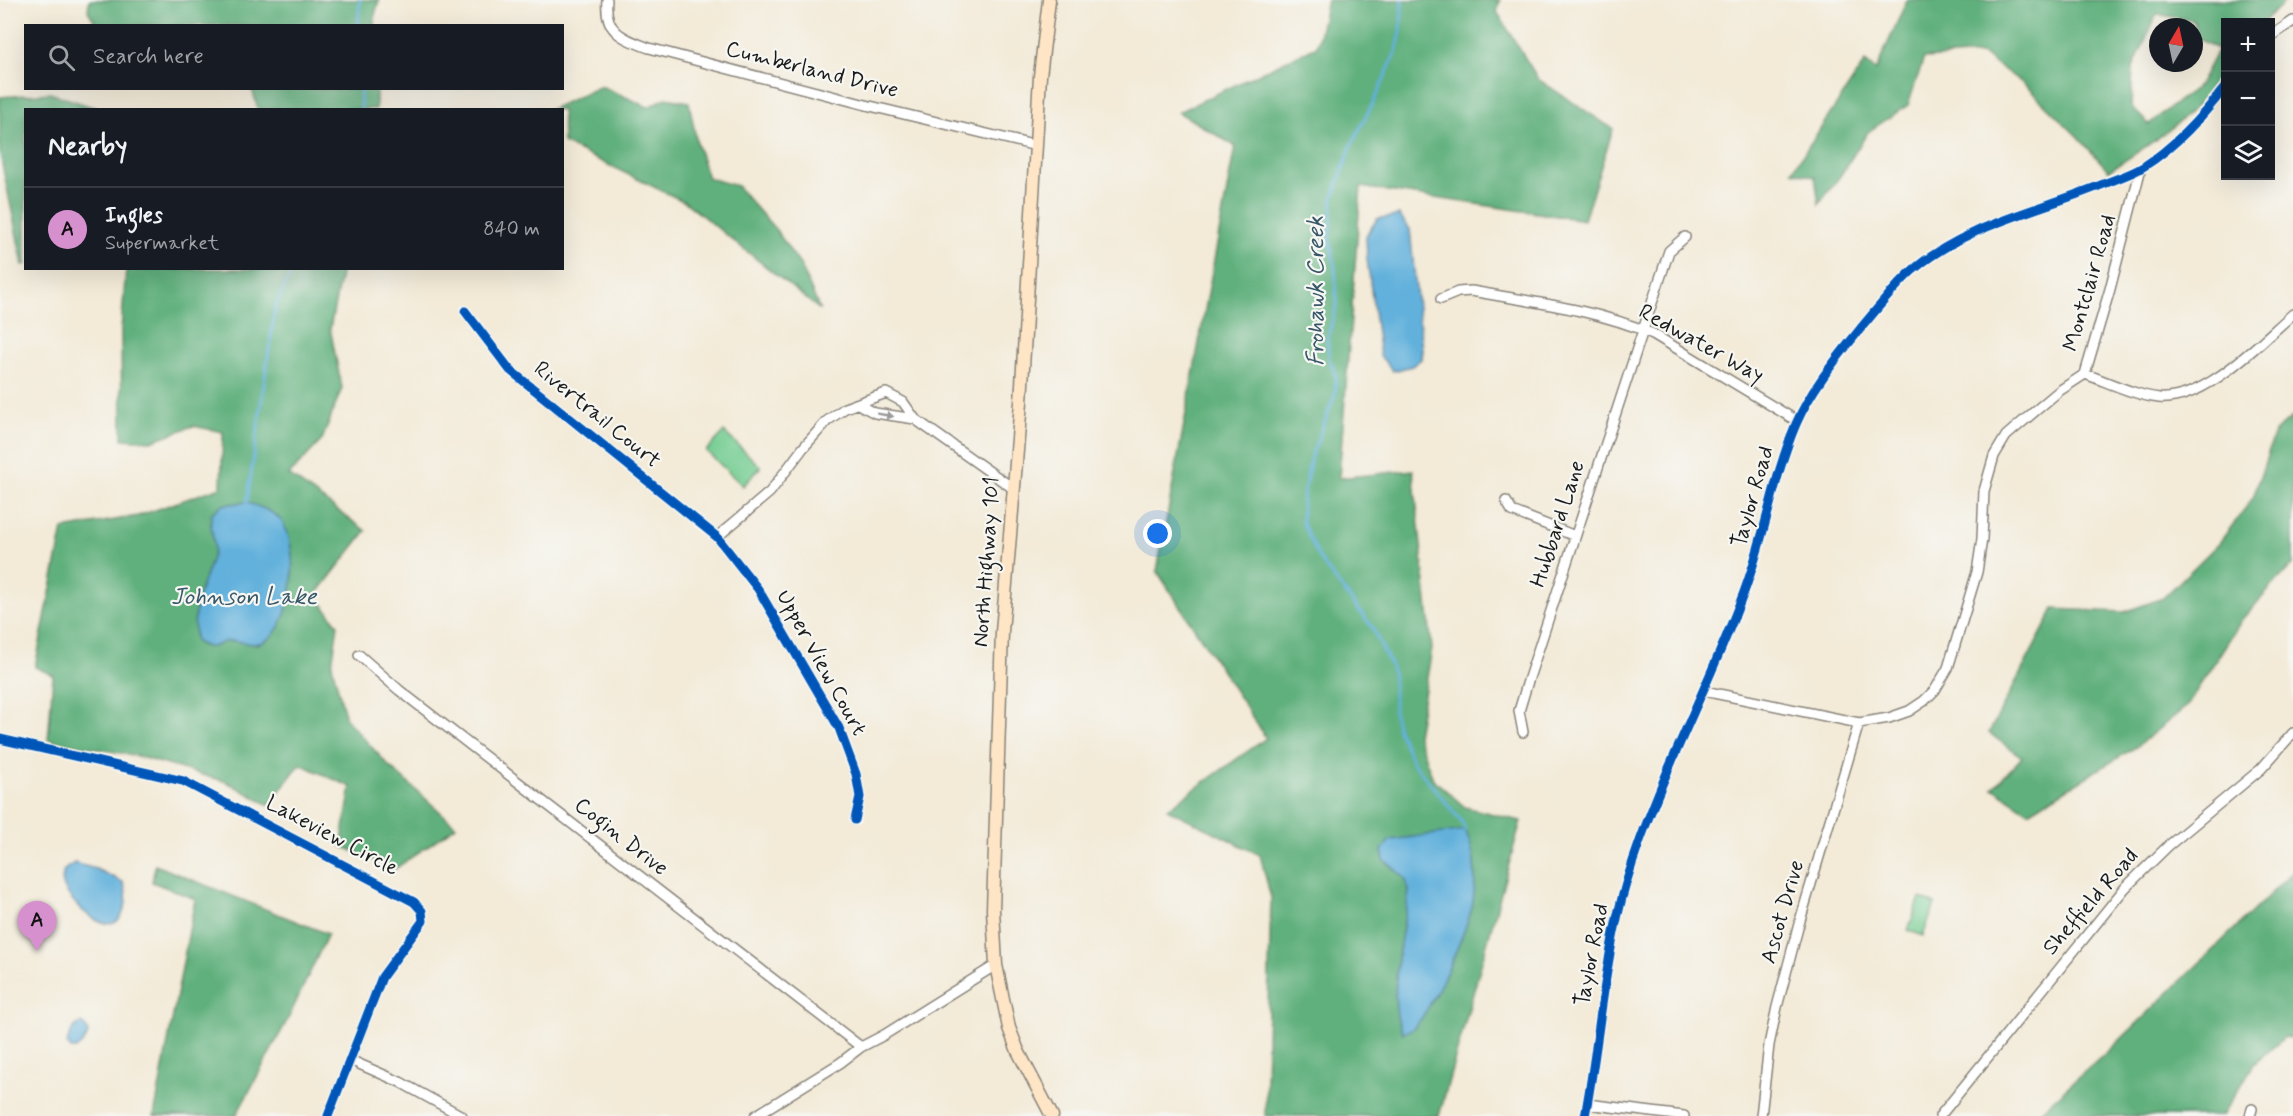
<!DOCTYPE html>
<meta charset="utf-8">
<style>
body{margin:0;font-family:Mynerve,sans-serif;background:#242831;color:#f1f3f6}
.controls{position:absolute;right:18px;top:18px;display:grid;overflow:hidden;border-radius:0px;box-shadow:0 6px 24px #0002}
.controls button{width:54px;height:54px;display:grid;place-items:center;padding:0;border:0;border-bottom:2px solid #363941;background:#171b24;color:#f1f3f6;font:30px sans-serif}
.compass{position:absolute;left:2149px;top:18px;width:54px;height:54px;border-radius:50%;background:#171b24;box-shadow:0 6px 24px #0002;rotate:9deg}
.you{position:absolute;left:1158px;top:534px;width:21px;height:21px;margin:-15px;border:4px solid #fff;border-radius:50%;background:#1a73e8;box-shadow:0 0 0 9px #1a73e833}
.badge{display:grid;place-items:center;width:39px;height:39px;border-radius:50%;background:#d690ce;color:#111;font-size:20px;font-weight:700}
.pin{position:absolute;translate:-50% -50px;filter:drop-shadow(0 2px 3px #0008)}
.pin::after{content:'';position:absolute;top:32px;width:21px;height:18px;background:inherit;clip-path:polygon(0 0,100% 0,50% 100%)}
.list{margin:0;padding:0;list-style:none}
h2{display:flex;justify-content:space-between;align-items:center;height:78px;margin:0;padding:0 24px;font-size:26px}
h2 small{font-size:20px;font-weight:400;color:#9ea1a6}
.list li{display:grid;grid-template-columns:39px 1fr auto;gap:18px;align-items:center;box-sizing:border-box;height:84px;padding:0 24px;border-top:2px solid #363941}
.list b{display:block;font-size:22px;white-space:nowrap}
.list p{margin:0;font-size:20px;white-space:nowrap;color:#9ea1a6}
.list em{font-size:20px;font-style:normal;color:#9ea1a6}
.icon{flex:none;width:33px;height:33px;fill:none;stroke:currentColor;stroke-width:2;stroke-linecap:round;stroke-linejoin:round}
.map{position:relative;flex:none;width:2293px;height:1116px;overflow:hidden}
.search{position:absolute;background:#171b24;box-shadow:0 6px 24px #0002;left:24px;top:24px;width:540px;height:66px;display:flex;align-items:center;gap:15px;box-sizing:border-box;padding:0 21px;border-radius:0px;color:#9ea1a6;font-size:22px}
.panel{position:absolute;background:#171b24;box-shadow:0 6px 24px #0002;left:24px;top:108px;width:540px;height:162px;border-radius:0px}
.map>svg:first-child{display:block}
.green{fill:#76cd93;stroke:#497458;stroke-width:1.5}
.forest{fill:#60b07d;stroke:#3e664c;stroke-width:1.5;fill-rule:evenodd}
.water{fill:#62b1dc;stroke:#3f667c;stroke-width:1.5}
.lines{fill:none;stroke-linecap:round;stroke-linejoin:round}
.stream{stroke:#62b1dc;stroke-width:3}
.street-casing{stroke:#88837a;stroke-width:12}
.secondary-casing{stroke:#88837a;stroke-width:15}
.street{stroke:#fff;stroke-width:9}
.secondary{stroke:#fee5c5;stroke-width:12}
.cycleway-casing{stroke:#f6f6f2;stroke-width:13}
.cycleway{stroke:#0057b8;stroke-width:9}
.oneway{fill:#999}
.labels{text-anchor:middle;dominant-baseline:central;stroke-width:4.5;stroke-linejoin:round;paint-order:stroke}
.street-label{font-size:22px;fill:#1c1c1c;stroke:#f6f6f2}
.water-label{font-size:24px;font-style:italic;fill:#385869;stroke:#f6f6f2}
</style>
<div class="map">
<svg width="2293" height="1116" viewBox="0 0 2293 1116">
<rect width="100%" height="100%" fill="#f6f6f2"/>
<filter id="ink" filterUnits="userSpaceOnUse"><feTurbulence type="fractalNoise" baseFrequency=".0167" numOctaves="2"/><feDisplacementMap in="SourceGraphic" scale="12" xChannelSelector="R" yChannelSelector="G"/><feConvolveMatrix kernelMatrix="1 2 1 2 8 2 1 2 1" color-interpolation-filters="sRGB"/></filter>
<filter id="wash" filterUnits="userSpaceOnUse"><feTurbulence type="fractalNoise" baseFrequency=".008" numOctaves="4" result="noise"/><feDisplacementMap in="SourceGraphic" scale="24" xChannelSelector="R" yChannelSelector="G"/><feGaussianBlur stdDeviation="1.35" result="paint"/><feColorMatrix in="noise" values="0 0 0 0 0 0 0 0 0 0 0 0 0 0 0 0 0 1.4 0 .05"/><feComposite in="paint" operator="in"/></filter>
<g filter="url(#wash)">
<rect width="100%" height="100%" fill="#f3ead7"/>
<path class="green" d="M724,432l37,35 -18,19 -37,-35z
M1920,898l15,6 -12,32 -15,-6z"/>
<path class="forest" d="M89,0h290l-5,18v8l-277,-1 -9,-14z
M1327,0h173l-3,12 41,67 75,50 -29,91 -223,-33 -22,291 74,-8 19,179 -15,86 16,44 32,28 56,14 -82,295h-174l6,-218 -11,-43 -93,-46 99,-71 -109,-167 78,-425 -57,-34 139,-66z
M1907,0h380l-24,22h-37c0,13 3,30 -1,42 -16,45 -78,82 -116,107l-32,-35 -52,-51 -43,-31 -58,4 -16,47 -40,27 -28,44 -21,28 -4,-27 -23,-6 73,-109 11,8zM2157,14l37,7 4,18 20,10 -19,36 -50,39 -18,-17 2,-39z
M601,86l47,21 18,-9 23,4 8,42 11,34 29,8 39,44 25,36 19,44 -135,-108 -122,-59 -1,-33 -11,-1z
M252,89h124v20h-118z
M50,93l49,16 -73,1v154l-3,1 -23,-111v-57z
M126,269h216l-12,59 12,60 -20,52 -33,35 77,56 -50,64 22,30 -6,40 14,54 43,47 67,60 -61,43 -54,-23 10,-59 -51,-23 -31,41 -42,-23 -90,-26 -89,-16 5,-65 -18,-8 28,-138 75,-13 83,-29 2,-55 -30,-6 -42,15 -29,-2 -1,-109z
M2293,416v148l-50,54 -57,89 -50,40 -107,65 -36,-24 29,-31 -33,-24 65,-124 70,3 39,-14 56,-55 34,-45 22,-66z
M155,865l173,69 -39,83 -53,99h-82l41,-217 -43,-17z
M2293,872v167l-8,-2 -31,27 -32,52h-187l83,-74z"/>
<path class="water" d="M1399,215l11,14 12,120 -1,10 -9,7 -19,5 -13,-15 -13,-97 -1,-23 11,-17z
M247,502c11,5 25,8 33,17 21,24 15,107 -15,122 -12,7 -23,-1 -36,0 -15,1 -12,13 -33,1 -5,-25 2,-47 11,-70 2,-7 6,-15 7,-22 1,-14 -6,-24 -2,-37l10,-8z
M1465,830c10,21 12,50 8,72 -3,23 -44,115 -62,128 -1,1 -7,2 -8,3 -18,-31 1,-106 6,-142l-4,-13 -21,-18 -2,-10 8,-10z
M74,863l22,6 27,13c4,12 5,17 1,28 -10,34 -50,-3 -59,-21 -4,-7 -3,-12 -1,-19z
M81,1023c14,8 4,19 -5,26h-5l-4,-5c2,-9 5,-17 14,-21z"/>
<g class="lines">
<path class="stream" d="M1402,0l-1,32 -4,17 -18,42 -27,53 -19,53 -3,44 5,26 2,36 -10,37 2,18 7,19 -1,18 -24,62 -9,45v20l18,38 52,67 19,39 3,19v28l4,17 16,34 48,58 3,8
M358,26l2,-26
M360,88l1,22
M247,502l28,-194 18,-40"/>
</g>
</g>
<g filter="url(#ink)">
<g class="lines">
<g class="street-casing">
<path id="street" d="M607,0c-3,32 15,38 42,48l217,57 171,41
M2270,37l23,-16
M1441,299l17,-7 13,-1c62,11 123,18 182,43l144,87
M465,311l45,59 207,167 41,52 81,139 17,46 4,23 -5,23
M2085,374c23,8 49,21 74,24 46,4 101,-56 134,-84
M858,404l17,9 40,6
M1506,501l6,10 63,25
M717,537l53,-45 33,-44 24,-27 18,-13 41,-15 17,9 12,17 99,70
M359,655l40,35 462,357
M1704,691l155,32 30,-5 20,-7 15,-10 11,-11 13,-22 29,-96 5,-33 2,-48 10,-35 12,-20 8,-7 45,-38 26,-17 25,-85 31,-121
M1523,732l-4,-21 9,-30 141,-430 16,-14
M0,739l183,42 231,121 8,9 1,10 -41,56 -54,139
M350,1060l50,22 62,34
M1587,1104l97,12
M755,1116l85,-53 21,-16 23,-12 112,-70
M1585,1116c15,-79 19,-159 42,-236 30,-99 81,-191 117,-288 21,-55 29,-114 52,-168 15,-35 41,-66 65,-96 17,-20 33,-41 52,-58 53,-45 125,-59 188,-85 14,-6 29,-10 42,-18 33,-21 59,-50 83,-81
M1761,1116l8,-71 8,-38 22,-83 60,-201
M1940,1116l185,-228 43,-42 93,-77 32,-36
M2250,1116l2,-7"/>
</g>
<g class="secondary-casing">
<path id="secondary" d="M1049,0l-9,76 -19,326 -19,230 -9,278 3,55 13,63 9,23 34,65"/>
</g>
<use href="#street" class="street"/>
<use href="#secondary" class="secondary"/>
<g class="cycleway-casing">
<path id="cycleway" d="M465,311l45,59 207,167 41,52 81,139 17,46 4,23 -5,23
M0,739l183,42 231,121 8,9 1,10 -41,56 -54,139
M1585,1116c15,-79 19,-159 42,-236 30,-99 81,-191 117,-288 21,-55 29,-114 52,-168 15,-35 41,-66 65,-96 17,-20 33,-41 52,-58 53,-45 125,-59 188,-85 14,-6 29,-10 42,-18 33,-21 59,-50 83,-81"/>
</g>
<use href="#cycleway" class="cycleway"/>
</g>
<defs><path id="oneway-solid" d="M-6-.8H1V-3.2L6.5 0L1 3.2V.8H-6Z" transform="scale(1.5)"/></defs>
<use class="oneway" href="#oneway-solid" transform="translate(885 415) rotate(10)"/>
</g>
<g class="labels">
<g class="street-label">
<text transform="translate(812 70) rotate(14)">Cumberland Drive</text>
<text transform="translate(2090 283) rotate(-74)">Montclair Road</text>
<text transform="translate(1701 344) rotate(29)">Redwater Way</text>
<text transform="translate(597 415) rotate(39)">Rivertrail Court</text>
<text transform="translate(1753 497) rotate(-74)">Taylor Road</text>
<text transform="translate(1558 524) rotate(-72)">Hubbard Lane</text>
<text transform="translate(987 562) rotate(-86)">North Highway 101</text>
<text transform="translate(821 663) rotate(61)">Upper View Court</text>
<text transform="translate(332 836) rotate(28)">Lakeview Circle</text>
<text transform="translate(621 837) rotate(38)">Cogin Drive</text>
<text transform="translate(2091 902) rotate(-49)">Sheffield Road</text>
<text transform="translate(1783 912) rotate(-74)">Ascot Drive</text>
<text transform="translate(1592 955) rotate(-79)">Taylor Road</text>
</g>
<g class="water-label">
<text transform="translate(1316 291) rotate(-90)">Frohawk Creek</text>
<text x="244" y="597">Johnson Lake</text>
</g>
</g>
</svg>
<div class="controls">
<button>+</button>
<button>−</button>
<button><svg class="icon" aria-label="layers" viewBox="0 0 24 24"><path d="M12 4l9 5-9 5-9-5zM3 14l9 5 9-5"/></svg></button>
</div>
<svg class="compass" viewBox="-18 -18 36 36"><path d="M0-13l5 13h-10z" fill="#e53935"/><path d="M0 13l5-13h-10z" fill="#9ea1a6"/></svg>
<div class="you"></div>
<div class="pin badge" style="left:37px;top:951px">A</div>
<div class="search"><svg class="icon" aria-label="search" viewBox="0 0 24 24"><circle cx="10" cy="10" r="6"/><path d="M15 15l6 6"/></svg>Search here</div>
<section class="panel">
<h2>Nearby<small></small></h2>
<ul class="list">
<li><span class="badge">A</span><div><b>Ingles</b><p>Supermarket</p></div><em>840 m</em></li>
</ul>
</section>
</div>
